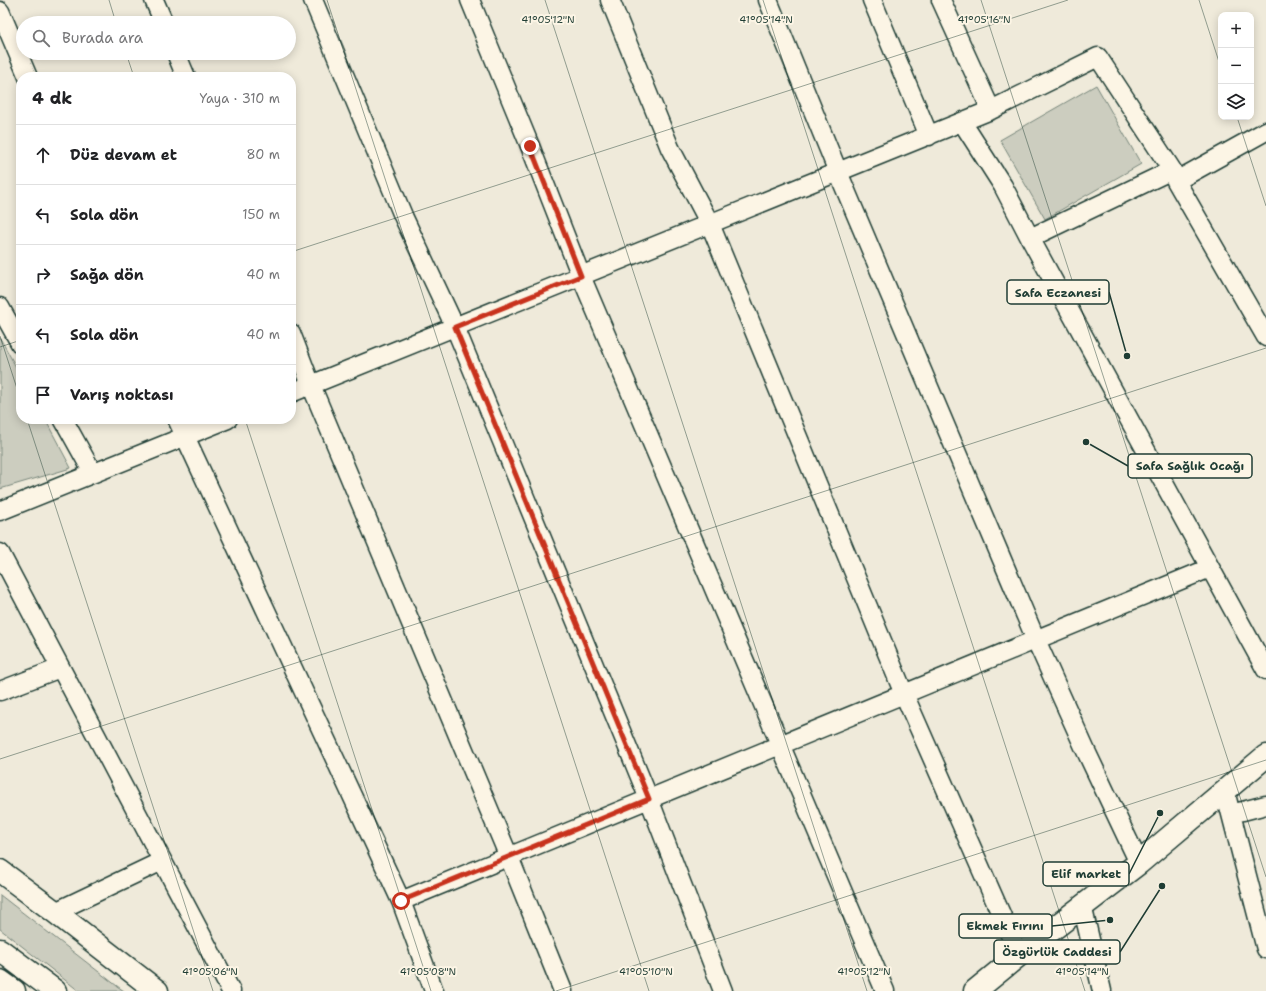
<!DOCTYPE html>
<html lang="tr">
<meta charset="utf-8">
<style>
body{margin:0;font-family:"Shantell Sans",sans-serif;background:#f6f6f6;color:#202124}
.controls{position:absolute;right:12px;top:12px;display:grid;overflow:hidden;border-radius:8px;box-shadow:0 2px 10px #0003}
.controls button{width:36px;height:36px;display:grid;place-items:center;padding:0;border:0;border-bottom:1px solid #e0e0e0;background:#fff;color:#202124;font:20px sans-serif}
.stop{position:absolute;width:12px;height:12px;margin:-9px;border:3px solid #c8321e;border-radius:50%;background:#fff}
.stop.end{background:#c8321e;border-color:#fff;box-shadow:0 1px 4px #0008}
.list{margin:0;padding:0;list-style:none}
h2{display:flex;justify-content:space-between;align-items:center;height:52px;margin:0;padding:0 16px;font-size:17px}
h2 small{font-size:13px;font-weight:400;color:#757577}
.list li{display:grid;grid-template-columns:26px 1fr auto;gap:12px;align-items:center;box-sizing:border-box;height:60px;padding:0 16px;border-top:1px solid #e0e0e0}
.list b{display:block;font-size:15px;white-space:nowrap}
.list em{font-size:13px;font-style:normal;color:#757577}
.icon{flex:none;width:22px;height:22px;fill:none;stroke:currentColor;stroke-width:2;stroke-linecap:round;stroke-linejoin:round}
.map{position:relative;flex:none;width:1266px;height:991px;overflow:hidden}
.search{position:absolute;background:#fff;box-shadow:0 2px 10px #0003;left:16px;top:16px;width:280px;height:44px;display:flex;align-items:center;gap:10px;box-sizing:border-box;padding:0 14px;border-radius:22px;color:#757577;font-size:15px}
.panel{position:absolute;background:#fff;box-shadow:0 2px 10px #0003;left:16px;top:72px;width:280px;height:352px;border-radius:16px}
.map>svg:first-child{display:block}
.green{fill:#cccdbf;stroke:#76857a}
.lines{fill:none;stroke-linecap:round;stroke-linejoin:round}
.minor-casing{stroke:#1f3d34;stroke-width:21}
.tertiary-casing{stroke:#1f3d34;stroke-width:25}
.secondary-casing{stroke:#1f3d34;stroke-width:25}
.trunk-casing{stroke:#1f3d34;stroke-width:25}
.minor{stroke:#fcf5e5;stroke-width:18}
.tertiary{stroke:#fcf5e5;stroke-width:22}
.secondary{stroke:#fcf5e5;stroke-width:22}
.trunk{stroke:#fcf5e5;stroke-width:22}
.route{stroke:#c8321e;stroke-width:5}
.ticks{fill:none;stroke:#1f3d34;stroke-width:1;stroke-opacity:0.45}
.ticks-label{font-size:10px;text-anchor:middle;fill:#1f3d34;stroke:#fcf5e5;stroke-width:4;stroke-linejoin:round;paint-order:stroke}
.leader{fill:none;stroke:#1f3d34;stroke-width:1.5}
.callout-dot{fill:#1f3d34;stroke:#fcf5e5;stroke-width:1.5}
.callout{fill:#fcf5e5;stroke:#1f3d34;stroke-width:1.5}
.callout-label{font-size:12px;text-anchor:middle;font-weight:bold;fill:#1f3d34}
</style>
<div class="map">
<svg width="1266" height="991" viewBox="0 0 1266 991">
<rect width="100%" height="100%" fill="#efeada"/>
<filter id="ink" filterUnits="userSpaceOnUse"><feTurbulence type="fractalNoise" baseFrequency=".025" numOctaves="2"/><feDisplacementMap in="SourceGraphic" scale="8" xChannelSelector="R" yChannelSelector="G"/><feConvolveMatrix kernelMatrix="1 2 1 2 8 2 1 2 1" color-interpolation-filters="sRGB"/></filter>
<g filter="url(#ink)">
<path class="green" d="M1096,85l45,79 -96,55 -45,-79z
M0,338l21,38v43h24l26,49 -71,21z
M0,895l117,91 7,5h-45l-79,-62z"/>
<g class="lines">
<g class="minor-casing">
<path id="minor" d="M154,0l10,23
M313,0l91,218 51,109 194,472 74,192
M470,0l60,146 51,130 304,715
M610,0l60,148 40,76 194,470 115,261
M768,0l70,172 198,468 49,109 54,114
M872,0l57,136
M941,0l50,110
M0,11l28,66
M176,53l10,24
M962,122l41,64 27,52 236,432
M1176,181l90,-50
M1030,238l142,-68
M0,307l21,38
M291,333l20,52 198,472 54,134
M291,393l700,-283 107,-53 74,113 4,11 90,156
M63,419l30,54
M177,419l224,482 33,90
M0,511l228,-92
M0,553l231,438
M0,691l60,-23
M1225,791l41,158
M1231,814l35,-9
M401,901l809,-333
M1082,905l20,86
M55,912l107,-51"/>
</g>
<g class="tertiary-casing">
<path id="tertiary" d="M0,871l55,41 102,79"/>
</g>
<g class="secondary-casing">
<path id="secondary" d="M975,991l44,-36 120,-92 127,-107"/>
</g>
<g class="trunk-casing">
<path id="trunk" d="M0,950l55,41
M0,981l14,10"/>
</g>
<use href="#minor" class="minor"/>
<use href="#tertiary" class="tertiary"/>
<use href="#secondary" class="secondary"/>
<use href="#trunk" class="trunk"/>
</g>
</g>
<g class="lines" filter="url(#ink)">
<path class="route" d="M401,901l248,-102 -194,-472 126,-51 -51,-130"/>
</g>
<path class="ticks" d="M109,0l7,23M327,0l322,991M545,0l322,991M763,0l322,991M981,0l285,877M1199,0l22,68M126,53l8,24M1237,117l29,89M291,252l777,-252M0,336l21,65M0,347l21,-7M27,419l186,572M245,419l186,572M0,759l1266,-411M556,991l710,-231"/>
<g class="ticks-label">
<text x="548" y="23">41°05'12"N</text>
<text x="766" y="23">41°05'14"N</text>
<text x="984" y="23">41°05'16"N</text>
<text x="210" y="975">41°05'06"N</text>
<text x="428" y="975">41°05'08"N</text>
<text x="646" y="975">41°05'10"N</text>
<text x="864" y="975">41°05'12"N</text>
<text x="1082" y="975">41°05'14"N</text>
</g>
<path class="leader" d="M1127 356L1109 292M1086 442L1128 466M1160 813L1129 874M1110 920L1052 926M1162 886L1120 952"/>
<g class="callout-dot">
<circle cx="1127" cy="356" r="4"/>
<circle cx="1086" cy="442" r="4"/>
<circle cx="1160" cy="813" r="4"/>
<circle cx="1110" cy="920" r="4"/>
<circle cx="1162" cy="886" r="4"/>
</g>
<g class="callout">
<rect x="1007" y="280" width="102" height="24" rx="4"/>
<rect x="1128" y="454" width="124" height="24" rx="4"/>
<rect x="1043" y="862" width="86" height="24" rx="4"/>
<rect x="959" y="914" width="93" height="24" rx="4"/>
<rect x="994" y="940" width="126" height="24" rx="4"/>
</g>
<g class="callout-label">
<text x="1058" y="297">Safa Eczanesi</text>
<text x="1190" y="470">Safa Sağlık Ocağı</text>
<text x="1086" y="878">Elif market</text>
<text x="1005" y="930">Ekmek Fırını</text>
<text x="1057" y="956">Özgürlük Caddesi</text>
</g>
</svg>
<div class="controls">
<button>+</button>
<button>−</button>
<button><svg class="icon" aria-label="layers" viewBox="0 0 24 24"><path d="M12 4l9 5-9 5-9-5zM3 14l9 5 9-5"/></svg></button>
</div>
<div class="stop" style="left:401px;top:901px"></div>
<div class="stop end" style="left:530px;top:146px"></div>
<div class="search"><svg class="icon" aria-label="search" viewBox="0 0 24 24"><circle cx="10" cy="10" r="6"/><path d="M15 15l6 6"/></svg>Burada ara</div>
<section class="panel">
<h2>4 dk<small>Yaya · 310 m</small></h2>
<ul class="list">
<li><svg class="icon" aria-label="ahead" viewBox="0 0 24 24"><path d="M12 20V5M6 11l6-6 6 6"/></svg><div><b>Düz devam et</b></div><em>80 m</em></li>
<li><svg class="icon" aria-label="left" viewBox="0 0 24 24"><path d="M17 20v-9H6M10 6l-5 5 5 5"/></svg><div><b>Sola dön</b></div><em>150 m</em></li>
<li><svg class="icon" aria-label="right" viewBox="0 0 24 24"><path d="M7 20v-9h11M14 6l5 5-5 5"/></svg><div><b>Sağa dön</b></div><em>40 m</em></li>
<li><svg class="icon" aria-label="left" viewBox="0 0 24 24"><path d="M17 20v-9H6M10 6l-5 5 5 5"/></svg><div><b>Sola dön</b></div><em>40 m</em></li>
<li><svg class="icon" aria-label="arrive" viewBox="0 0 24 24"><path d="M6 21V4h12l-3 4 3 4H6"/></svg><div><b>Varış noktası</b></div></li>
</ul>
</section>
</div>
